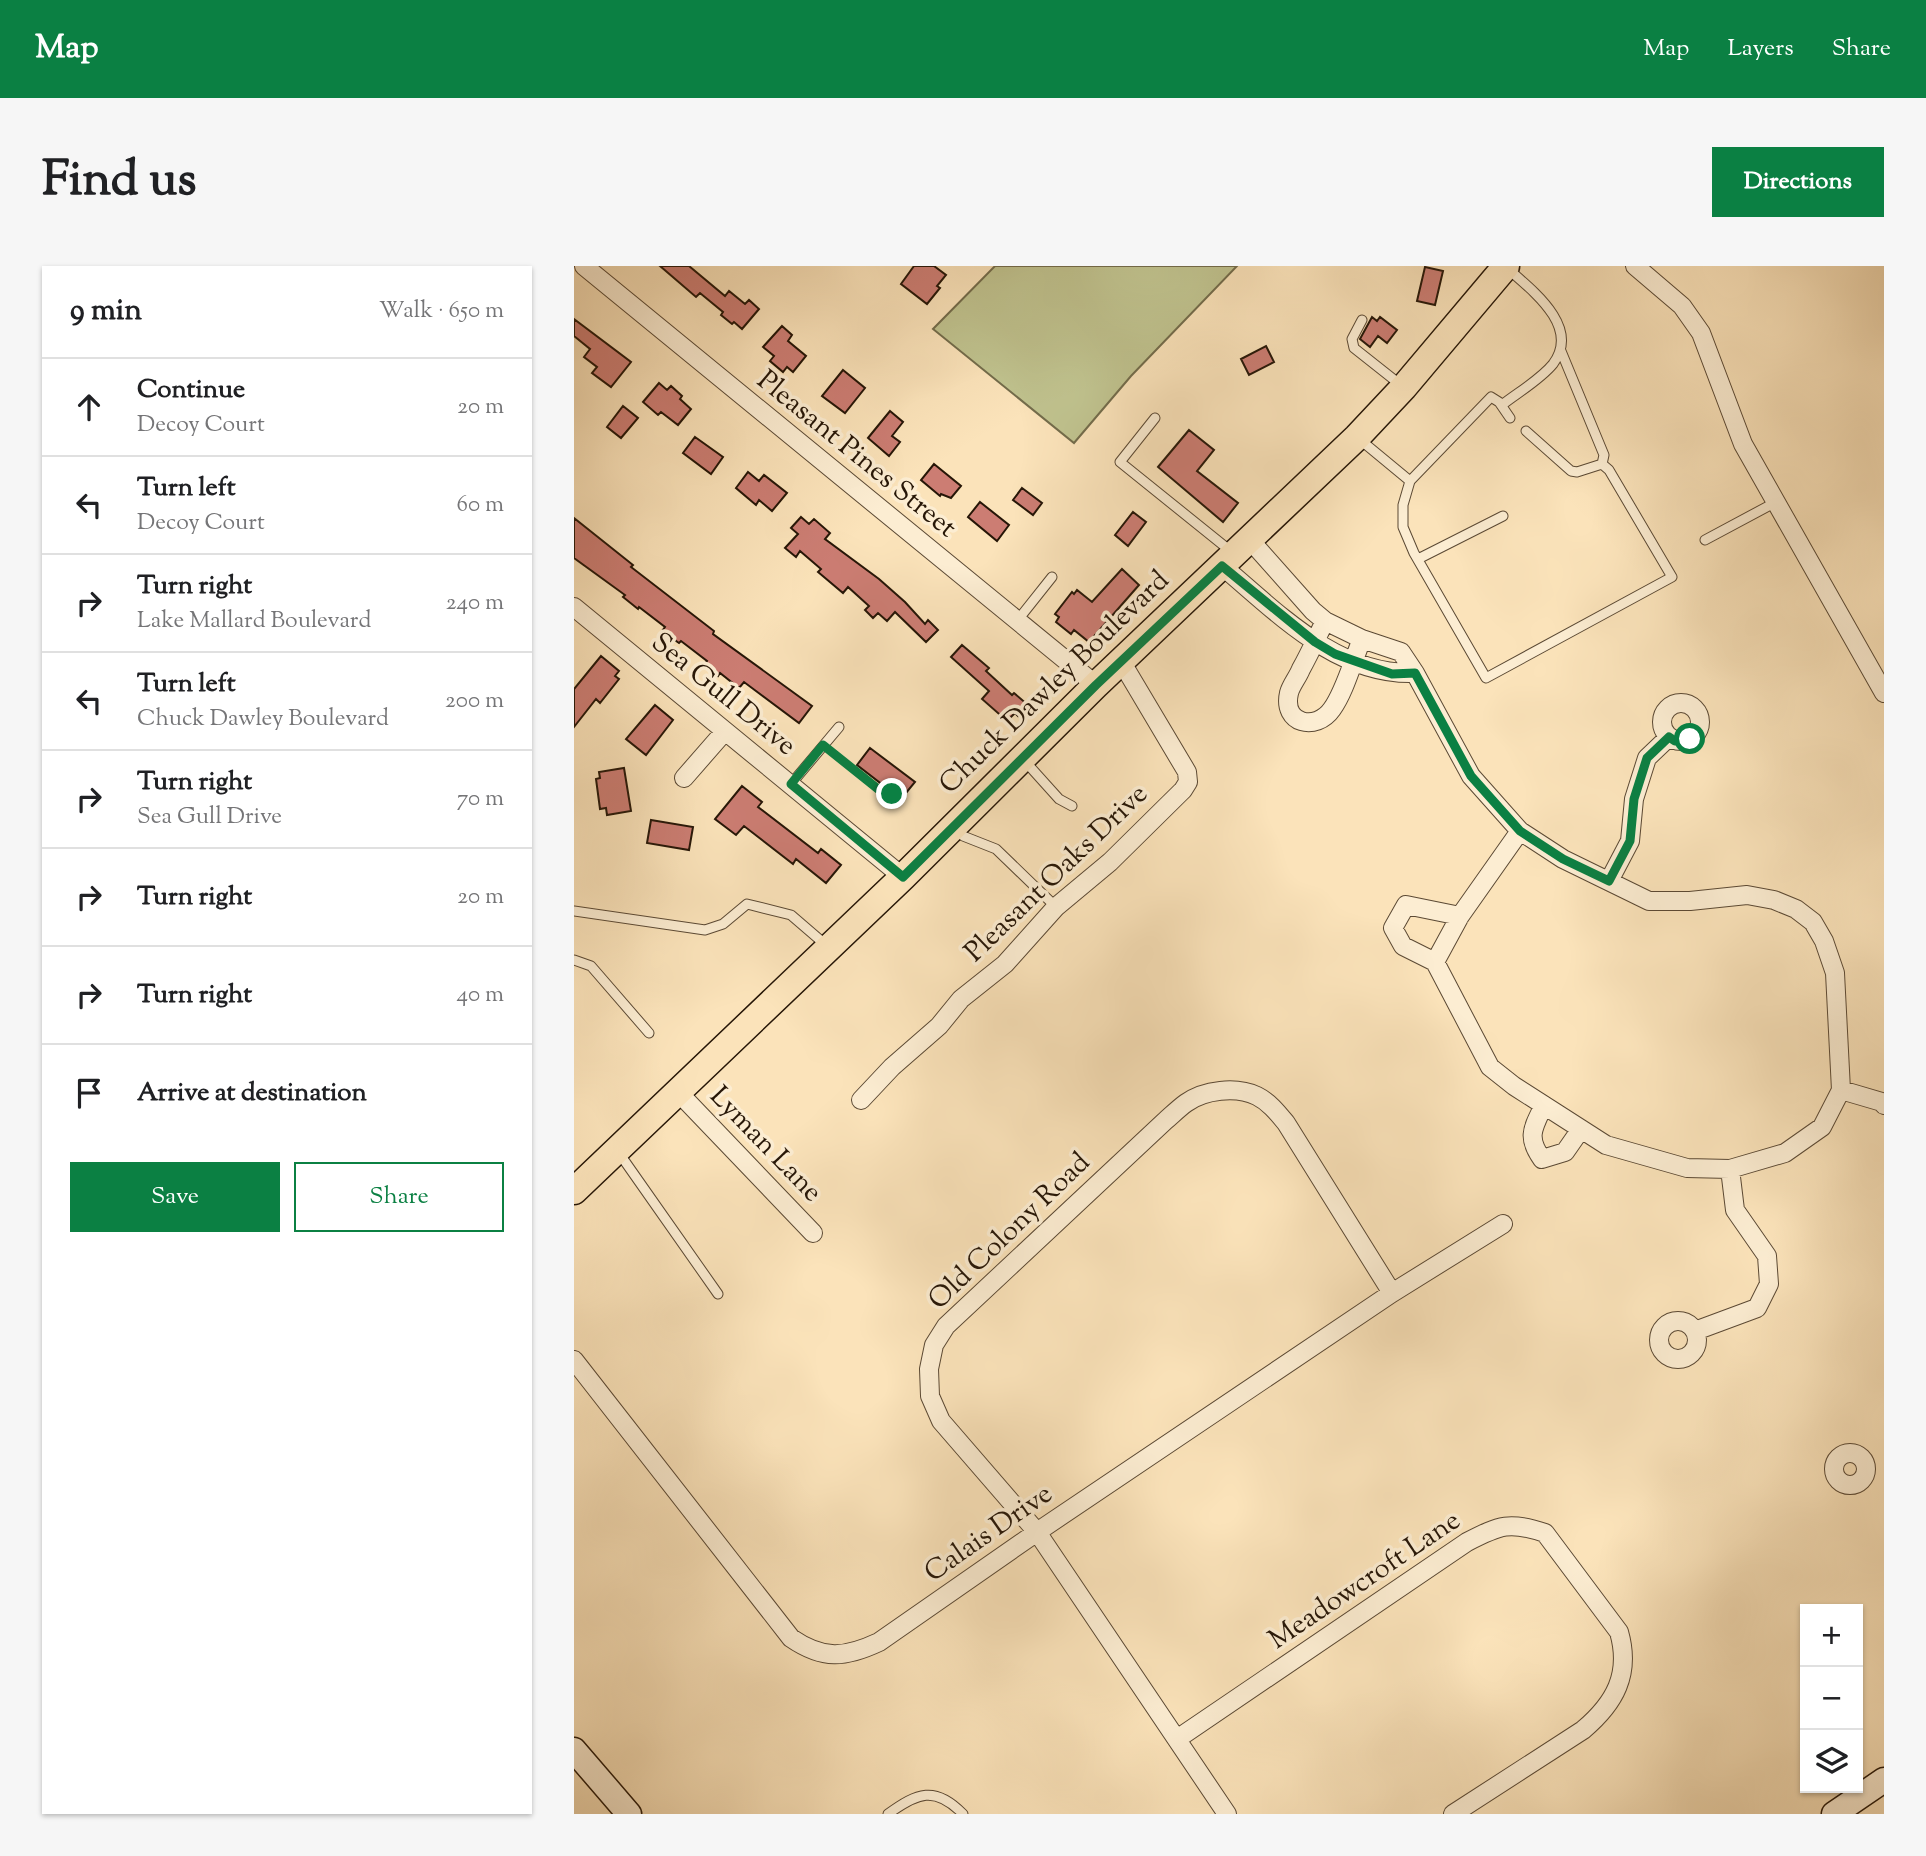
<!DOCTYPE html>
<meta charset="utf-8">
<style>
body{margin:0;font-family:"Sorts Mill Goudy",serif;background:#f6f6f6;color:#202124}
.controls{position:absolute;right:21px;bottom:21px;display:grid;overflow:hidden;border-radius:0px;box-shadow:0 2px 5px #0004}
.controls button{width:63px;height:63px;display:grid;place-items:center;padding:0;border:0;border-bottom:2px solid #e0e0e0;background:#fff;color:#202124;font:35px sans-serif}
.stop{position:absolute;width:21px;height:21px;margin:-16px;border:5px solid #0b8043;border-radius:50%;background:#fff}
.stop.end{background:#0b8043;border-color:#fff;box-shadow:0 2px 7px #0008}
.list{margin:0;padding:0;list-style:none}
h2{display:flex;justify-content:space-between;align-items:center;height:91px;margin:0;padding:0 28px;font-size:30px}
h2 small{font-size:23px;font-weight:400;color:#757577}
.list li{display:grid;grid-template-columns:46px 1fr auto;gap:21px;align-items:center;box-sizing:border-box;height:98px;padding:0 28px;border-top:2px solid #e0e0e0}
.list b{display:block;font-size:26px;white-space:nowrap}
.list p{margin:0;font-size:23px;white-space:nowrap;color:#757577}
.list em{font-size:23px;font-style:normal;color:#757577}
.actions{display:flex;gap:14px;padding:21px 28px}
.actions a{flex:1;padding:16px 0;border:2px solid #0b8043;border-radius:0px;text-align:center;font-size:24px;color:#0b8043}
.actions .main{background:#0b8043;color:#fff}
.icon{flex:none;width:38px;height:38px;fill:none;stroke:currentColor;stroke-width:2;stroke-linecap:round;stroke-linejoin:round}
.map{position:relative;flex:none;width:1310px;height:1548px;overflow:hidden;border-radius:0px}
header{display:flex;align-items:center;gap:42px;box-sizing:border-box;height:98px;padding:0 35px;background:#0b8043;color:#fff}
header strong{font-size:33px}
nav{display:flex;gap:38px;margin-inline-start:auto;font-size:24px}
.intro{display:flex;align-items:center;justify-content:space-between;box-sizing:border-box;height:168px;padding:0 42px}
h1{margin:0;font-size:49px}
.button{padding:18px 32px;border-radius:0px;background:#0b8043;color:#fff;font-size:24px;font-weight:700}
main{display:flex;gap:42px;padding:0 42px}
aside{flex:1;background:#fff;border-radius:0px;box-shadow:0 2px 5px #0004}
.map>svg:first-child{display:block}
.green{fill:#c0c38f;stroke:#736c4b;stroke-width:2}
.building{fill:#cc7d73;stroke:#261607;stroke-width:2}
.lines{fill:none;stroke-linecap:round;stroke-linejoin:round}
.lane-casing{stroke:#5b4934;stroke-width:11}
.street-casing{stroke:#5b4934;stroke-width:20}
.secondary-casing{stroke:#261607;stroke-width:27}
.primary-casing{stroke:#261607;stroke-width:29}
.path{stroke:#261607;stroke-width:2.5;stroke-dasharray:2 3.5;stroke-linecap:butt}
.lane{stroke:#fcedd2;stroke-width:9}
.street{stroke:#fcedd2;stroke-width:18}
.secondary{stroke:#fcedd2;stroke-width:24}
.primary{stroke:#fbe3ba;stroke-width:26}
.route{stroke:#0b8043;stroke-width:9}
.labels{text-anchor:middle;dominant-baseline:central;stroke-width:7;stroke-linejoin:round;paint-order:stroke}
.street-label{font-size:28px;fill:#261607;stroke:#fcedd2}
</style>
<header>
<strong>Map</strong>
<nav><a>Map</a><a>Layers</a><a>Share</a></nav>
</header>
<div class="intro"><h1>Find us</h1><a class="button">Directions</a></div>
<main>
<aside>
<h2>9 min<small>Walk · 650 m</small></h2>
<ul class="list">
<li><svg class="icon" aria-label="ahead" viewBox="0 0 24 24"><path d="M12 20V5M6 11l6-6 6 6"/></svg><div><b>Continue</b><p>Decoy Court</p></div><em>20 m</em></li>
<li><svg class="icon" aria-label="left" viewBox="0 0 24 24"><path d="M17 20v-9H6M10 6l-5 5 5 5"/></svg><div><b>Turn left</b><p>Decoy Court</p></div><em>60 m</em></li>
<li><svg class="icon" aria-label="right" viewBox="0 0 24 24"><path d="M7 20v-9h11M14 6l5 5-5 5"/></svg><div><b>Turn right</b><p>Lake Mallard Boulevard</p></div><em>240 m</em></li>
<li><svg class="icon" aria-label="left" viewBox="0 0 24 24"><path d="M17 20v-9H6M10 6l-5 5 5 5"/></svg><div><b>Turn left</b><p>Chuck Dawley Boulevard</p></div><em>200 m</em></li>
<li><svg class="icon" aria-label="right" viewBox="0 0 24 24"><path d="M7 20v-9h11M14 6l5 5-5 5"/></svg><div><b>Turn right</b><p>Sea Gull Drive</p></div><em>70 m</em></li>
<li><svg class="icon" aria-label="right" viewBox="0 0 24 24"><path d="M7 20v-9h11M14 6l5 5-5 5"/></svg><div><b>Turn right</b></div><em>20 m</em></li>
<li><svg class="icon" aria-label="right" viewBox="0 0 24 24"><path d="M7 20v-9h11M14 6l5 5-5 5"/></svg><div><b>Turn right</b></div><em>40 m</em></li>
<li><svg class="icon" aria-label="arrive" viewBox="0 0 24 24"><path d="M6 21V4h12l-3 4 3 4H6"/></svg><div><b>Arrive at destination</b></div></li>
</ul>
<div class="actions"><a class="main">Save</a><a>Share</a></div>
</aside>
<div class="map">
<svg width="1310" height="1548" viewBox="0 0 1310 1548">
<rect width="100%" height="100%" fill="#fbe3ba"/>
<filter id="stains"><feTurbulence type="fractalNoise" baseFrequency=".00286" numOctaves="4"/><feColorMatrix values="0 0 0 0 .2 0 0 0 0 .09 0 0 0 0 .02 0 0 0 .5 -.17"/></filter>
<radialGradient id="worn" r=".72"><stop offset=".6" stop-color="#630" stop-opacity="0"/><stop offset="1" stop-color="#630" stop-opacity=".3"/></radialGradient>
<path class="green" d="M421,0h242l-106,110 -57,67 -141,-114z"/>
<path class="building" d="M86,0h29l36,30 4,-5 16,13 4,-4 10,9 -17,20 -8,-7 -2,2 -11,-9 2,-3 -23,-19 -4,4z
M340,0h20l12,9 -9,11 3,2 -13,16 -26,-20z
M851,1l18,4 -8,34 -18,-4z
M798,51l5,4 3,-4 17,13 -10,13 -9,-7 -8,11 -10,-8z
M0,53l57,43 -20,25 -19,-14 5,-6 -13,-10 6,-8 -16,-13z
M208,60l10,9 -4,6 18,15 -13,16 -6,-5 -4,5 -13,-11 4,-5 -11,-9z
M692,80l8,16 -25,13 -8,-16z
M269,104l22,18 -20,25 -23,-17z
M85,117l8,7 4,-4 11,10 -2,3 11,10 -13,16 -17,-13 -3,3 -15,-13z
M49,140l15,12 -17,20 -14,-11z
M316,145l13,11 -11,14 8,6 -11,14 -21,-18z
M615,164l25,20 -17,21 41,32 -15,19 -65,-55z
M121,171l28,20 -12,17 -28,-21z
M360,198l27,22 -10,12 -10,-4 -1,2 -19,-16z
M174,206l11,9 5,-6 23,18 -15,18 -13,-11 -3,5 -20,-17z
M448,222l20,15 -9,12 -20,-15z
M406,236l29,23 -12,16 -29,-24z
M559,246l13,10 -18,24 -13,-11z
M227,251l8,7 5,-5 16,14 -5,6 54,40 26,23 20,22 3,-4 10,10 -12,12 -31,-30 -8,9 -9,-8 -5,5 -8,-8 4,-4 -21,-19 -5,6 -25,-21 3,-3 -21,-18 -4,6 -11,-9 13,-14 -7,-6z
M0,252l59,47 -2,2 83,64 -1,3 99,72 -13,17 -55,-41 -5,6 -19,-15 -2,3 -14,-11 3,-4 -26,-20 -2,2 -17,-12 3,-4 -26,-20 -1,2 -15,-12 2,-2 -51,-37z
M548,303l17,16 -50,57 -15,-12 -3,4 -15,-12 3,-5 -4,-3 17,-22 2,2 3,-4 15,12z
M388,379l27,23 -3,3 26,24 2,-2 14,12 -10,11 -3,-3 -8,8 -25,-22 7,-8 -38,-34z
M27,390l18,15 -4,5 4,3 -19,24 -4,-4 -22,28v-38z
M81,439l18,15 -27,35 -20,-16z
M296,482l45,34 -14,17 -44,-34z
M50,502l7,43 -24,4 -1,-7 -6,1 -4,-30 4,-1 -1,-6z
M168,520l20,16 -4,5 60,46 3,-4 20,16 -15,18 -30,-24 -3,5 -49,-38 -8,9 -21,-16z
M77,554l42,7 -4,23 -42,-7z"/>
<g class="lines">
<g class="lane-casing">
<path id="lane" d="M788,54l-10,19 2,9 48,38
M987,85l43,104 -2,9
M928,139c15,-12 38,-25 51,-41 28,-37 -20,-73 -46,-96
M581,152l-35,44 113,91
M784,172l52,43 -7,24v22l11,26 72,125 186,-101 -63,-107 -7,-6 -25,8 -6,-1 -45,-40
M836,215l81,-84 8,5 11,16
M1131,274l71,-38
M844,293l85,-43
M443,355l35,-44
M449,493l36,40 13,7
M217,518l48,-57
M380,562l9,8 33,13 60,58
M0,645l131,19 18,-6 24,-20 44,11 36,31
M0,694l17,6 58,67
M45,887l99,141
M314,1548c29,-21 47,-29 75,0"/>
</g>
<g class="street-casing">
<path id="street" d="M10,0l512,419
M1061,0l47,40 19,27 42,111 141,249
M676,274l63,71 12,10 37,18 39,13 14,21 56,103 49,55 43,28 86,42h41l57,-6 27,5 22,9 17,13 11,19 11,32 6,117 -19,37 -37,26 -55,16 -43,-1 -81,-23 -92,-59 -24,-19 -55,-105 25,-46 60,-85
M648,300c55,46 115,110 193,107
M0,341l329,270
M751,355c-8,16 -15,32 -24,48 -3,8 -10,16 -12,24 -7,31 27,39 43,16 13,-18 21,-49 30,-70
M1088 456a19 19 0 1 1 38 0a19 19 0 1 1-38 0Z
M110,512l41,-47
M1035,615l21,-40 4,-42 13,-41 22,-21
M861,696l-32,-16 -10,-18 13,-23 54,11
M1267,824l41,12 2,3
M105,827l134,140
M287,834l31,-33 47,-41 22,-27 44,-35 51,-57 54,-45 73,-72 5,-8 -1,-10 -66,-111
M970,839c-11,23 -18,32 -2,54l23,-7 16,-23
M1085 1074a19 19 0 1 1 38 0a19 19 0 1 1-38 0Z
M1121,1065l62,-23 12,-24 -2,-28 -32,-46 -5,-41
M0,1094l217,278c32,22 54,20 88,4l158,-110 355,-239 111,-69
M1260 1203a16 16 0 1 1 32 0a16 16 0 1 1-32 0Z
M603,1473l290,-197c33,-17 43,-21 78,-9l74,99c12,42 -4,71 -36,98l-130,84
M653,1548l-190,-282 -96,-111 -11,-25 -1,-27 5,-24 12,-19 219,-205c7,-6 14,-13 21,-18 18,-13 50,-17 71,-7 12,6 20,16 29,27l106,170"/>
</g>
<g class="secondary-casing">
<path id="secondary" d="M0,1484l55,64
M1260,1548l50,-34"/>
</g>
<g class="primary-casing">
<path id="primary" d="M0,925l329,-314 193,-192 261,-248 47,-50 102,-121"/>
</g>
<path class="path" d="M257,486l57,45 4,-3"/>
<use href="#lane" class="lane"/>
<use href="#street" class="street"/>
<use href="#secondary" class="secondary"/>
<use href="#primary" class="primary"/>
</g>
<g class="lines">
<path class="route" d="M318,528l-4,3 -65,-52 -32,39 112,93 193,-192 126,-119 93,76 20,12 57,20 23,-1 56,103 49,55 43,28 46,22 21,-40 4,-42 13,-41 22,-21 6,4 15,-2"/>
</g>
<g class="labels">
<g class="street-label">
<text transform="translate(282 189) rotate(39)">Pleasant Pines Street</text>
<text transform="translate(481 417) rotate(-44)">Chuck Dawley Boulevard</text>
<text transform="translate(149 429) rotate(39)">Sea Gull Drive</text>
<text transform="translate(483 608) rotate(-44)">Pleasant Oaks Drive</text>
<text transform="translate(191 879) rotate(46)">Lyman Lane</text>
<text transform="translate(436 966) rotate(-44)">Old Colony Road</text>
<text transform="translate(415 1268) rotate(-35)">Calais Drive</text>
<text transform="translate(791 1315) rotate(-34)">Meadowcroft Lane</text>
</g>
</g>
<rect width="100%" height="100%" filter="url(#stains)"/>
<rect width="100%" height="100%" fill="url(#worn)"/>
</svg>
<div class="controls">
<button>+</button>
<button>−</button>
<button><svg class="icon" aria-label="layers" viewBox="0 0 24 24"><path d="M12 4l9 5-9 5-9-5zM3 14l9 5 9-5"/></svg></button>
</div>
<div class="stop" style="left:1116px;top:473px"></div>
<div class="stop end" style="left:318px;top:528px"></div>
</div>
</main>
